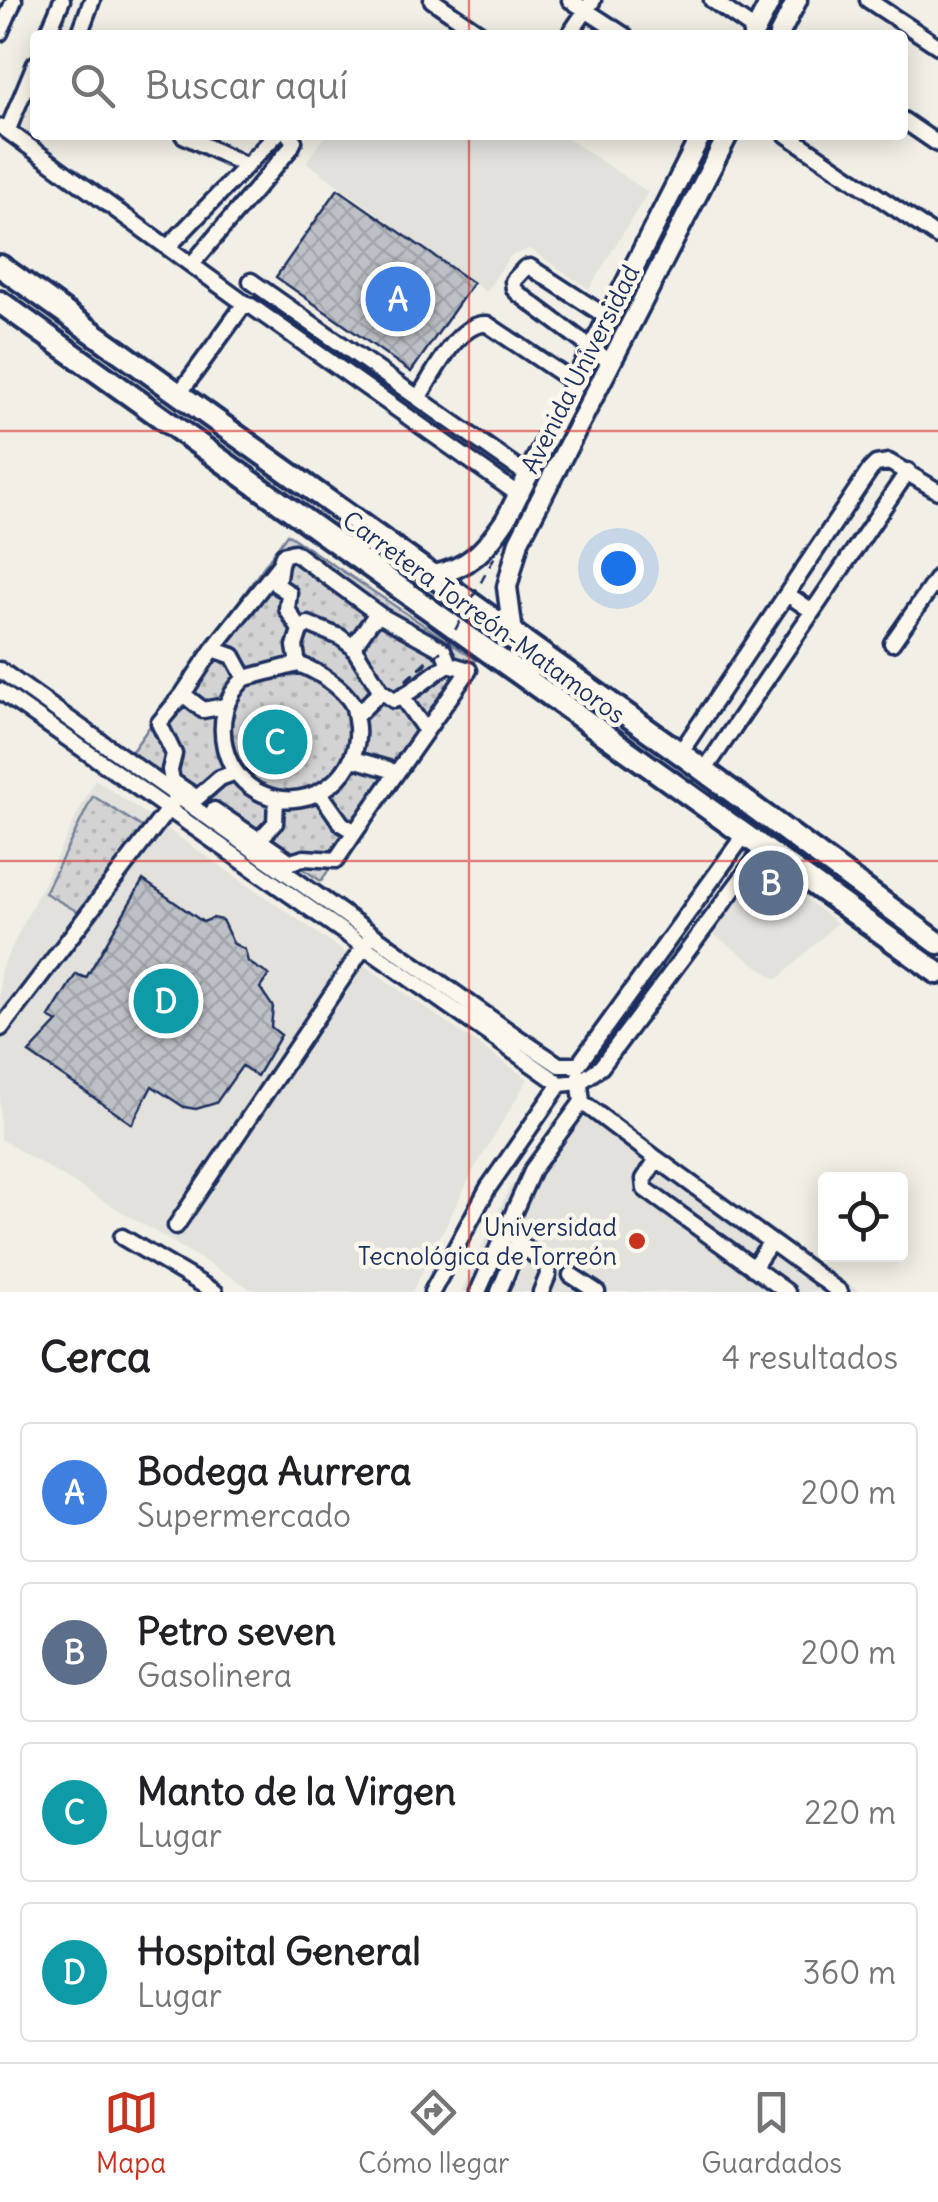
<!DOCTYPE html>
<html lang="es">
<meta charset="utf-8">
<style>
body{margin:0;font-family:Delius,sans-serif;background:#f2f2f2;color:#202124}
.controls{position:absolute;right:30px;bottom:30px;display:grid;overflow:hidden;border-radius:10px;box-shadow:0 5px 25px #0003}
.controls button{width:90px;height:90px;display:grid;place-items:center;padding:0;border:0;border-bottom:2px solid #e0e0e0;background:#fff;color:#202124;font:50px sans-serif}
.you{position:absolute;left:618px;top:568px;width:35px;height:35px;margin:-25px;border:8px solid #fff;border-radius:50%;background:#1a73e8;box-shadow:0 0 0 15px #1a73e833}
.badge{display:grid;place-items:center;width:65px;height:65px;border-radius:50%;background:#c8321e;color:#fff;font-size:32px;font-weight:700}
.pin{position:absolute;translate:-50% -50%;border:5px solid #fff;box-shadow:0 2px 10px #0006}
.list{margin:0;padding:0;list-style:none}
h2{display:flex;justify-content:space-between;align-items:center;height:130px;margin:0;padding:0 40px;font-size:42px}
h2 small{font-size:32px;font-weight:400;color:#757577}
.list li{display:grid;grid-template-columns:65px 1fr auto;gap:30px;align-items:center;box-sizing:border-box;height:140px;margin:0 20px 20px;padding:0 20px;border:2px solid #e0e0e0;border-radius:10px}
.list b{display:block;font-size:38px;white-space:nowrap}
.list p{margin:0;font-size:32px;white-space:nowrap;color:#757577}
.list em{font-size:32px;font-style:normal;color:#757577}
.icon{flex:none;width:55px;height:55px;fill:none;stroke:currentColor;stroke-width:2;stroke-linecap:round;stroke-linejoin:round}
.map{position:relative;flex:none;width:938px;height:1292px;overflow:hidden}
.search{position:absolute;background:#fff;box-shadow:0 5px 25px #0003;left:30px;right:30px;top:30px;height:110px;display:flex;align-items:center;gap:25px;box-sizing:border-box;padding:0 35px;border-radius:10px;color:#757577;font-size:38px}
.sheet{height:770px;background:#fff}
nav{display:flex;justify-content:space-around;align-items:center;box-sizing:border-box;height:140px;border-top:2px solid #e0e0e0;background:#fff;font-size:28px;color:#757577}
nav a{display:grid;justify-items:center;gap:5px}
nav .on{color:#c8321e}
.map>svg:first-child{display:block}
.built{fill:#e2e1dc}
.park{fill:url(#park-dots);stroke:#768198;stroke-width:2.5}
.building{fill:url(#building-cross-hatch);stroke:#1b2f5e;stroke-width:2.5}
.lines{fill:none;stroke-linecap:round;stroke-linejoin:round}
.minor-casing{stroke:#1b2f5e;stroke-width:21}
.major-casing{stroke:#1b2f5e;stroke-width:25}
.highway-casing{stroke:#1b2f5e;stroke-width:28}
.path{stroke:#1b2f5e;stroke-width:2.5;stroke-dasharray:10 8;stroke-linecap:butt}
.minor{stroke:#fbf7ec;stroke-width:14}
.major{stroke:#fbf7ec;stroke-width:18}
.highway{stroke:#fbf7ec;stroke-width:20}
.path-bridge{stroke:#1b2f5e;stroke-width:2.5;stroke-dasharray:10 8;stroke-linecap:butt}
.grid{fill:none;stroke:#d62828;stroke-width:2.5;stroke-opacity:0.55}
.poi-dot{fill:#c8321e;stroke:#fbf7ec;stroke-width:4}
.labels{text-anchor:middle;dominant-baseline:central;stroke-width:9;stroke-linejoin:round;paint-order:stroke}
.street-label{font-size:25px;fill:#1b2f5e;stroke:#fbf7ec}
.poi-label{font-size:25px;fill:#1b2f5e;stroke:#fbf7ec;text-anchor:end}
</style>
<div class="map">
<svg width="938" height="1292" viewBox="0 0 938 1292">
<defs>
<pattern id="park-dots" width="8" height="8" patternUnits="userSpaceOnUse" patternTransform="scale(2.5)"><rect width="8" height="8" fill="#d2d3d2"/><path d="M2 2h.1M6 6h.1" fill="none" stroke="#b4b5b7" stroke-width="1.8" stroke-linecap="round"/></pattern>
<pattern id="building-cross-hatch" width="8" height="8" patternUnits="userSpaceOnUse" patternTransform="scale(2.5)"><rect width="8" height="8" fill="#bdc0c4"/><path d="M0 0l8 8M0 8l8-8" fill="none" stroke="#a2a5ab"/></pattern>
</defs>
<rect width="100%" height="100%" fill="#f2efe6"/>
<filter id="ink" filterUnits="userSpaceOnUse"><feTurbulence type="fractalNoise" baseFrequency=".01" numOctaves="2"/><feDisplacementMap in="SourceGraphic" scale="20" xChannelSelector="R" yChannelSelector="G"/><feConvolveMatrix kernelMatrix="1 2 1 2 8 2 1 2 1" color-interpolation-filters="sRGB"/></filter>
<g filter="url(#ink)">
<path class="built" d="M325,135h237l86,57 -59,97 -59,-40 -20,7 -24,36 -180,-130z
M95,779l433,300 -56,94 -60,119h-156l-256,-153v-168z
M765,867l72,56 -60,57 -64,-46z
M581,1092l279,200h-399l47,-102z"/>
<path class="park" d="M287,534l189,126 -155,221 -191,-127z
M93,796l52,33 -65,84 -35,-20z"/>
<path class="building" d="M338,189l135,94 -62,89 -135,-95z
M143,880l60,42 10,-4 9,2 11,23 12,7 3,12 21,13 -9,13 13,19 -2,20 10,8 -24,41 -15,-10 -26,37 -20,6 -12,-2 -32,-21 -20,38 -103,-71 29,-31 -9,-5 27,-43 10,4z"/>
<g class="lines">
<g class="minor-casing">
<path id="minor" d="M432,0l51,35
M570,0l54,35
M712,0l43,30
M868,0l70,46
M0,33l14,-33
M47,35l15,-35
M79,35l13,-35
M569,35l24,-35
M903,120l35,24
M0,127h9l26,-63
M5,129l243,177
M183,135l64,31
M787,135l151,102
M168,247l108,-112
M192,264l98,-115 4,-8 -5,-6
M251,281l167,117
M607,317l-77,-50 -5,1 -12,13 1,8 5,5 91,68
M179,394l64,-88h8l268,189
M529,476l-111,-78c15,-22 40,-77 69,-74l88,59
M280,564l-3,21 12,8 -2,16 13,21 -5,16 3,18c19,7 44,22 55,41 1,2 3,12 3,15 10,51 -44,95 -93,74 -19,-8 -33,-25 -38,-46 -6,-26 0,-52 20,-70l53,-14
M787,594l25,17
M892,643l46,-66
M353,647l28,44 13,9c21,-8 36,-25 55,-36l-6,-14 -62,-34
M213,649l-30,45 20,16 22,-4
M0,670l517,367 42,28h19l167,-231
M245,678l-12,-22 -20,-7 67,-85 3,-9 11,-3 87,64 -9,4 -19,27 -13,-10 -32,-13 -8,6
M0,691l560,393 20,-2 21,-15 163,-219
M183,694l-24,29 15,31 -4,16 2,11 25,17 23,-20 16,-6
M402,697l24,34 43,-61 -20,-6
M356,716l25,-25
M680,753l190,-283 6,-6 13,-2 49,29
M353,759l35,10 7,6 31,-44
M704,771l204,-300
M320,793l22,31 13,8 40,-57
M276,799l-1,24 -16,17 32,22 13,-4 32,2 19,-28
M214,810l45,30
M1,1028l171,-224
M579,1076l3,26 75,57 -13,20 1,10 142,103
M657,1159l183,133
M176,1226l191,-284
M505,1228l14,15 28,22 1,10 -7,17
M122,1237l93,55
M753,1268l17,-25
M571,1275l26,17
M432,1292l56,-104 72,-104
M478,1292l55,-123 49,-67
M499,1292l20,-49"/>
</g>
<g class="major-casing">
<path id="major" d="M753,35l18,-35
M779,35l18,-35
M433,575c37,-7 53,-26 73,-56l195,-384
M513,634l-6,-47 12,-46 209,-406"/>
</g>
<g class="highway-casing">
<path id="highway" d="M0,266l680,487 258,190
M0,302l938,671"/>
</g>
<path class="path" d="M406,680l25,-24"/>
<use href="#minor" class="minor"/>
<use href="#major" class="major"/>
<use href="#highway" class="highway"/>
<path class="path-bridge" d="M406,681l40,-34 56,-104"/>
</g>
</g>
<path class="grid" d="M469,0v35M469,135v1157M0,431h938M0,861h938"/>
<circle class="poi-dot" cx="637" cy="1241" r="10"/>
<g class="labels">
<g class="street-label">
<text transform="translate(580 369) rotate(-63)">Avenida Universidad</text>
<text transform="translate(484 617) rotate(36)">Carretera Torreón-Matamoros</text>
</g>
<g class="poi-label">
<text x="617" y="1227">Universidad<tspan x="617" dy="29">Tecnológica de Torreón</tspan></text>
</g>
</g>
</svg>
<div class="controls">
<button><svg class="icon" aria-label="locate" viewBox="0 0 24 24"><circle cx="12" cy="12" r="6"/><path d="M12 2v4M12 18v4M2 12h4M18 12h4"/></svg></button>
</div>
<div class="you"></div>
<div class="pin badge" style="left:398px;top:299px;background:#3f7fe0">A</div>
<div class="pin badge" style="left:771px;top:883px;background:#5c6f8a">B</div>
<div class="pin badge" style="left:275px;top:742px;background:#0f9aa8">C</div>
<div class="pin badge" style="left:166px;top:1001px;background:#0f9aa8">D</div>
<div class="search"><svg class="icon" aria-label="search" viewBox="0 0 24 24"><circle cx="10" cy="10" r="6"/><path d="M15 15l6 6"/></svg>Buscar aquí</div>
</div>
<section class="sheet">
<h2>Cerca<small>4 resultados</small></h2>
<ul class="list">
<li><span class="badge" style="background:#3f7fe0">A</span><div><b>Bodega Aurrera</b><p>Supermercado</p></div><em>200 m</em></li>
<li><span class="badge" style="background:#5c6f8a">B</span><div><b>Petro seven</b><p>Gasolinera</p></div><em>200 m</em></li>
<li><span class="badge" style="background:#0f9aa8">C</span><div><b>Manto de la Virgen</b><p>Lugar</p></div><em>220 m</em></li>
<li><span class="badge" style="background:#0f9aa8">D</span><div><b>Hospital General</b><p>Lugar</p></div><em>360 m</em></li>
</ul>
</section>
<nav>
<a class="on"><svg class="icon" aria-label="map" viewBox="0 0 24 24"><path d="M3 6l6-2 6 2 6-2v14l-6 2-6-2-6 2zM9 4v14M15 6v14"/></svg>Mapa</a>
<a><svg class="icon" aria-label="directions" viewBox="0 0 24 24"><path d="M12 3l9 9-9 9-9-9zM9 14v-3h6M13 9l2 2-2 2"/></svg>Cómo llegar</a>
<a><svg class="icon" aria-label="saved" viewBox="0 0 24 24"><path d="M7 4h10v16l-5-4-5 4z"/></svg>Guardados</a>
</nav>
